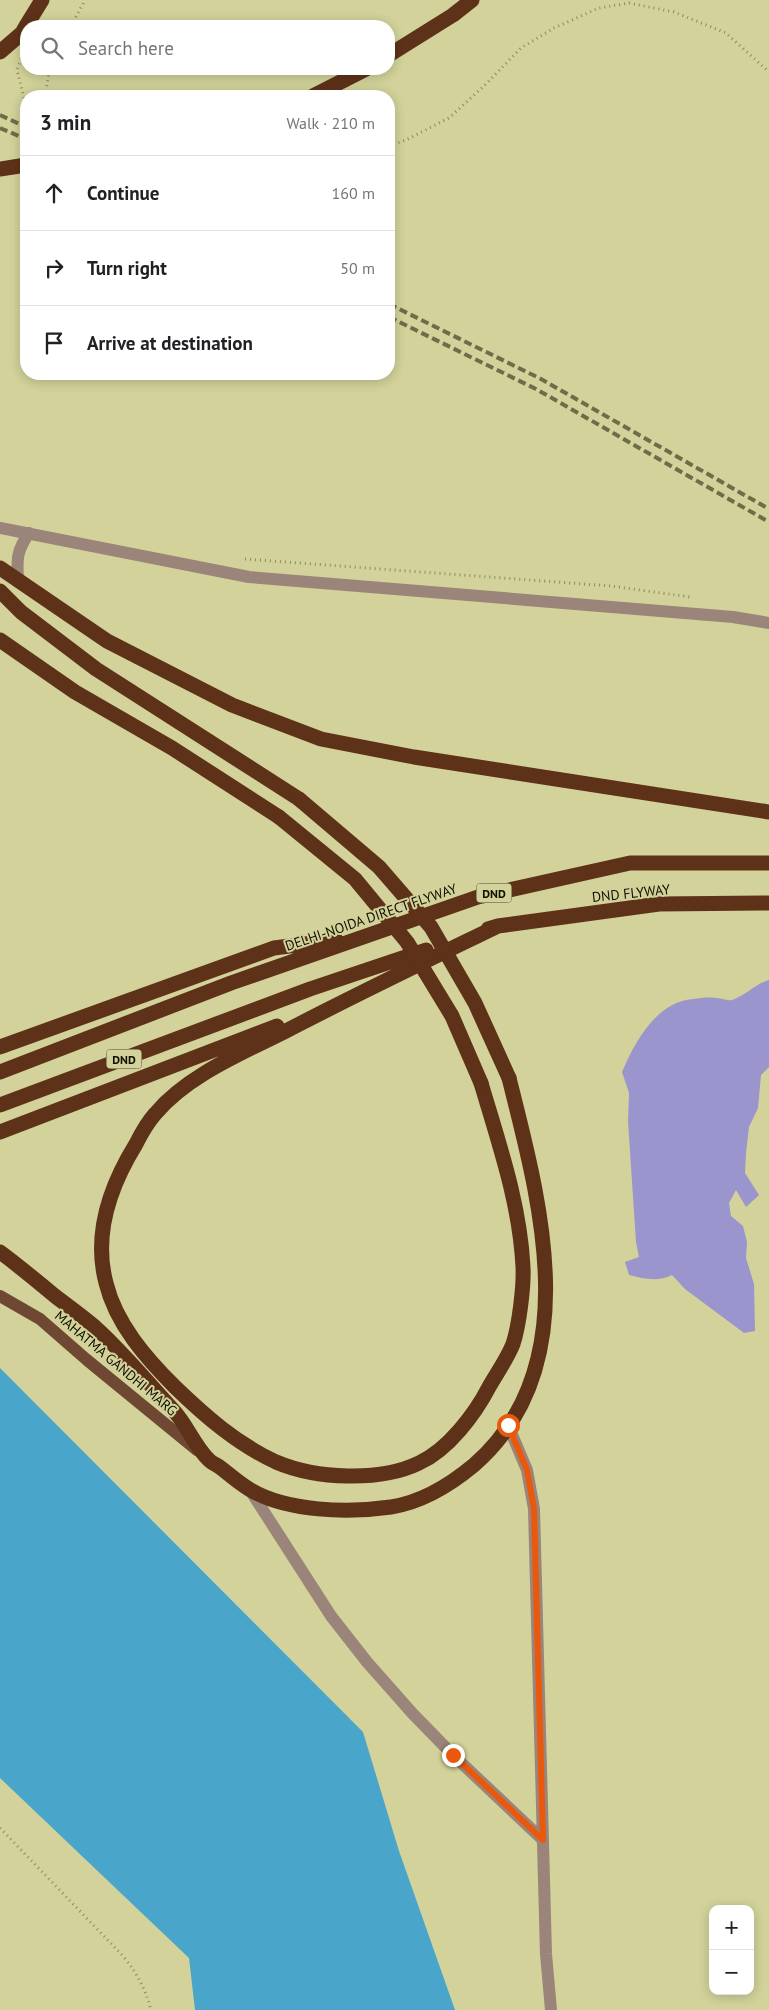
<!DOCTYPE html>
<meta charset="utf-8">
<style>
body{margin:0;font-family:"PT Sans",sans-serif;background:#f2f2f2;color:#202124}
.controls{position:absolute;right:15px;bottom:15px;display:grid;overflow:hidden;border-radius:10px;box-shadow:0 2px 12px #0003}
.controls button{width:45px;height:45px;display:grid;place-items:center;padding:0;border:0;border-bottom:1px solid #e0e0e0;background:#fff;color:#202124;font:25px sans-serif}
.stop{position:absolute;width:15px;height:15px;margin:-11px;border:4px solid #ea580c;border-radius:50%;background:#fff}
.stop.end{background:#ea580c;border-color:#fff;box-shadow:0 1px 5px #0008}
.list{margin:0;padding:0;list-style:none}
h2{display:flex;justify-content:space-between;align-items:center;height:65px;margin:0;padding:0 20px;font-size:21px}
h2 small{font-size:16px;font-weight:400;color:#757577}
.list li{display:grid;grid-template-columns:32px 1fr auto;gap:15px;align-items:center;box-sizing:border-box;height:75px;padding:0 20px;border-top:1px solid #e0e0e0}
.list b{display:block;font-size:19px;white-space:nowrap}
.list em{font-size:16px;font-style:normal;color:#757577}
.icon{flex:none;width:28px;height:28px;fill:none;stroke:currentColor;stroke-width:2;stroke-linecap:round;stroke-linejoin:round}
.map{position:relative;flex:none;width:769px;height:2010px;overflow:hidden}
.search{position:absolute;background:#fff;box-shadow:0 2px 12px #0003;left:20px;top:20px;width:375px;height:55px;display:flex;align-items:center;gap:12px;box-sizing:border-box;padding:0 18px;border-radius:20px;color:#757577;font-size:19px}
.panel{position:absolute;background:#fff;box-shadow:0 2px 12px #0003;left:20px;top:90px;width:375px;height:290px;border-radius:20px}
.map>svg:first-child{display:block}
.green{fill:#9a95cc}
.water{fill:#4aa5ca}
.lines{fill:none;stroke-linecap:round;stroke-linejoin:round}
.path{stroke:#8c8c62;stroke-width:3;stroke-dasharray:1 4;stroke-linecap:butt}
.street{stroke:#9b8479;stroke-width:12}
.primary{stroke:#6f4833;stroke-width:12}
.highway{stroke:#5e3219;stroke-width:15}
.rail{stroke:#6e6d4a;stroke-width:4;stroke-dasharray:8 4;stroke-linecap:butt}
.highway-bridge{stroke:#5e3219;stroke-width:15}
.route{stroke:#ea580c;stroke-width:6}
.labels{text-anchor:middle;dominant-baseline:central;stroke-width:4;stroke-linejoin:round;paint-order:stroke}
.shield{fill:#d2d29a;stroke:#4b4a2e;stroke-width:1}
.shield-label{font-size:12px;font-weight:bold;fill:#111000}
.street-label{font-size:14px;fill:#111000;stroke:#d2d29a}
</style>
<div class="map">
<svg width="769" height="2010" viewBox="0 0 769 2010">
<rect width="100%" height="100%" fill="#d2d29a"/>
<path class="green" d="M769,980v87l-8,8 -3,33 -9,19 -3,26 -1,20 14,22 -13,12 -10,-17 -7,13 2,13 12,10 4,16 -1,16 8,26 1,47 -11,2 -59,-44 -13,-14c-14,7 -28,4 -43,0l-4,-13 14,-5 -3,-15 -8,-121 1,-28 -7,-21c13,-30 34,-70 71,-73 8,-1 16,-2 23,-1 5,0 11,3 16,2 13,-4 23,-16 37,-20z"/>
<path class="water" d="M0,1368l363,364 36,119 56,159h-260l-6,-52 -189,-180z"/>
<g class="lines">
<path class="path" d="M71,26l14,-26
M23,54l-6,16 9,36
M47,96l-1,-7 4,-20
M389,146l17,-6 43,-22 35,-32 37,-38 33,-20 45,-20 30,-5 45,9 52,21 43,39
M245,559l366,27 79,11
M0,1828l124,129c14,18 21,31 27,53"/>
<path class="street" d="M0,528l249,49 484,40 36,6
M18,581c-1,-22 -2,-29 11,-48
M508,1425l19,45 7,39 12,445 5,56
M250,1490l81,126 36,46 46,52 40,41 90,85"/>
<path class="primary" d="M0,1296l40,23 47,41 110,90"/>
<path class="highway" d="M26,26l16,-26
M0,52l22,-19 4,-7
M389,55l64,-40 19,-15
M313,96l53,-27
M0,169l26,-4
M0,568l107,73 125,64 89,34 93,18 355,55
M0,591l21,21 75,57 203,130
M0,640l75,52 97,56 107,69
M488,929l10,-3 161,-22 110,-1
M0,1047l274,-99 62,-8
M0,1072l231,-89 247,-86 152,-34h139
M481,1083c18,61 39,121 42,184 1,19 -4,59 -10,77 -6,15 -16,29 -24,43 -14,27 -41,63 -70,76 -39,19 -103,16 -143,-1 -39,-18 -71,-46 -101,-75 -29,-29 -59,-63 -69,-104 -13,-49 4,-97 30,-139 5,-10 11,-21 19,-30 32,-38 85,-60 129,-82 71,-37 142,-71 214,-106
M0,1105l310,-116 116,-39
M0,1132l277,-106
M0,1252c19,14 37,29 55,44 13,10 27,20 40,31 28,25 53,56 79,84 13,14 21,36 35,49 3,3 8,5 12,8 9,7 18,15 28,21 37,23 100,24 142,18 32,-5 59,-22 83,-42 113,-98 66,-263 35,-387"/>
<path class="rail" d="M0,115l26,12
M0,128l26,11
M389,304l152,75 228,130
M389,317l147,72 233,133"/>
<path class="highway-bridge" d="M299,799l80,68 52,60 44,76 34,75
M279,817l76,62 52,63 45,74 29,67"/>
</g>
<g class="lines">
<path class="route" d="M453,1755l90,85 -9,-331 -7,-39 -19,-45"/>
</g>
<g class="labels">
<g class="shield">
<rect x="476.5" y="883.5" width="35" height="19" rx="4"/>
<rect x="106.5" y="1049.5" width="35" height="19" rx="4"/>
</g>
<g class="shield-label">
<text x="494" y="893">DND</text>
<text x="124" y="1059">DND</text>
</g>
<g class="street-label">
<text transform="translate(631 893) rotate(-6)">DND FLYWAY</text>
<text transform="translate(371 917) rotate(-19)">DELHI-NOIDA DIRECT FLYWAY</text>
<text transform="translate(116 1363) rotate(40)">MAHATMA GANDHI MARG</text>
</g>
</g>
</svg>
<div class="controls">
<button>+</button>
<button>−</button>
</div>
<div class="stop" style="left:508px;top:1425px"></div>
<div class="stop end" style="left:453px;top:1755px"></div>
<div class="search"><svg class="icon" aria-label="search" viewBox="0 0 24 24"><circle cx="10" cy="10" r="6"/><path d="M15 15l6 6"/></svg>Search here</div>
<section class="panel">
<h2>3 min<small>Walk · 210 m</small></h2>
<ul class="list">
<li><svg class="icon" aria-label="ahead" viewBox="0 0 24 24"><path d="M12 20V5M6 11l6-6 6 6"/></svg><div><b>Continue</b></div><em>160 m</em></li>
<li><svg class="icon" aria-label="right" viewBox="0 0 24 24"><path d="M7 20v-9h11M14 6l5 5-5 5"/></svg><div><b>Turn right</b></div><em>50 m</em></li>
<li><svg class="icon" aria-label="arrive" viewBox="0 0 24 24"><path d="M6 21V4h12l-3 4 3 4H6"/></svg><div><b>Arrive at destination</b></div></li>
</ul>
</section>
</div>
